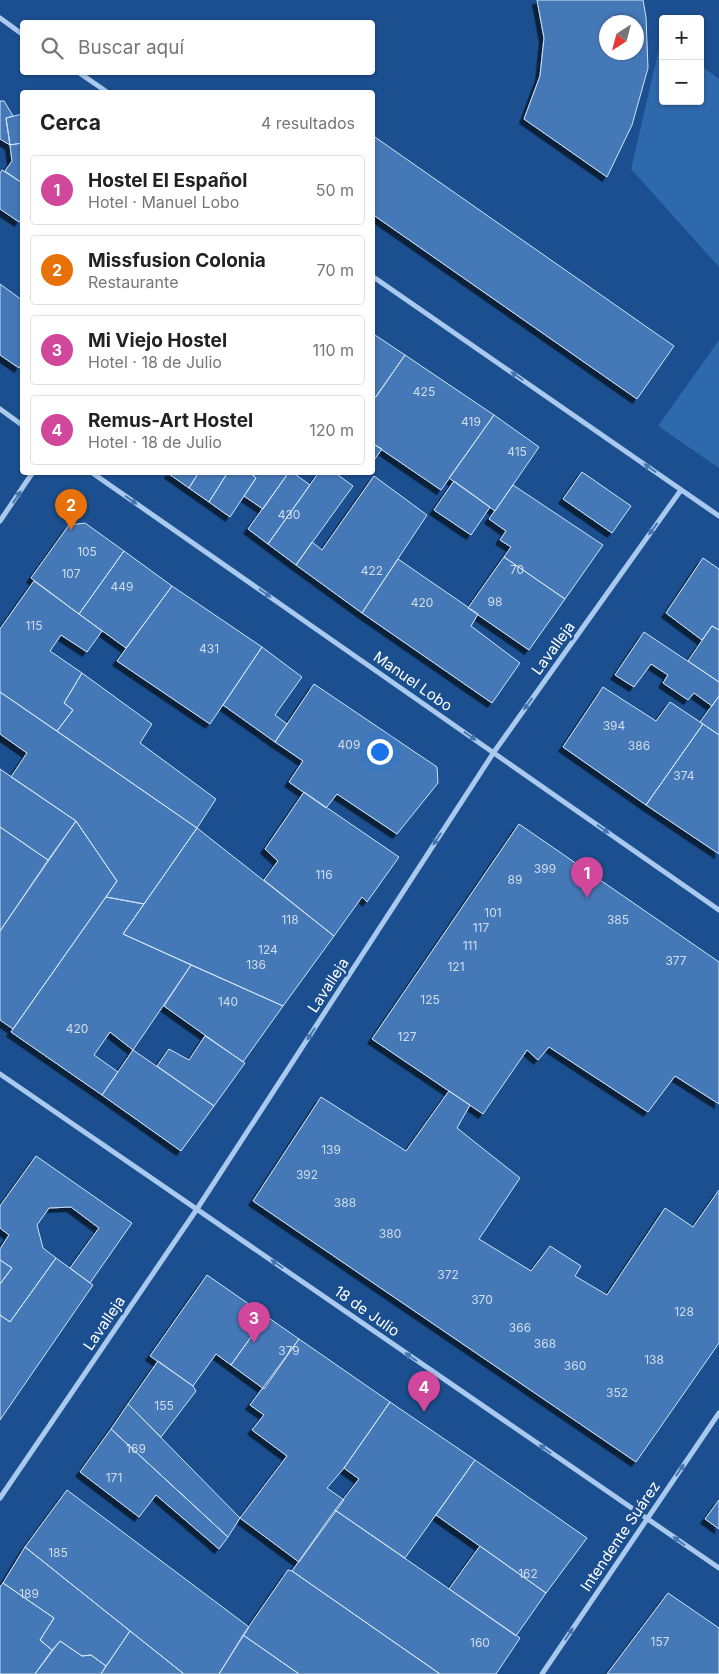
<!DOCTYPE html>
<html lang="es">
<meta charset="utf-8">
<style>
body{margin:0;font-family:Inter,sans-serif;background:#f2f2f2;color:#222}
.controls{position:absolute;right:15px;top:15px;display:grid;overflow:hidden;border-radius:5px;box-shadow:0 1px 4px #0004}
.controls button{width:45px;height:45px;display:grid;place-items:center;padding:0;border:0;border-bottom:1px solid #e0e0e0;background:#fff;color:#222;font:25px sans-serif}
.compass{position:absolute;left:599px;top:15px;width:45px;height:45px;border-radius:50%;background:#fff;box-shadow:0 1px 4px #0004;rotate:216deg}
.you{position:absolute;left:379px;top:751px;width:18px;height:18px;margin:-12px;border:4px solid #fff;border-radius:50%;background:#1a73e8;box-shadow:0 0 0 8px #1a73e833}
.badge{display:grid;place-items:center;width:32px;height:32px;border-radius:50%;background:#b45309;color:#fff;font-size:16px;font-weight:700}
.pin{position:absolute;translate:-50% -41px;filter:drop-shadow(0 1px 2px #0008)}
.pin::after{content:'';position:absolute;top:26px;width:18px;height:15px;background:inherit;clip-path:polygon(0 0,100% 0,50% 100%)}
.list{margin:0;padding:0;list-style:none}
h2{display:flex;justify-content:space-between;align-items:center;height:65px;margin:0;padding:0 20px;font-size:21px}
h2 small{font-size:16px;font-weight:400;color:#767676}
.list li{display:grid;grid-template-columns:32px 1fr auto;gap:15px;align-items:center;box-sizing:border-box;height:70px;margin:0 10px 10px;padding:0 10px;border:1px solid #e0e0e0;border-radius:5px}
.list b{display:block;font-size:19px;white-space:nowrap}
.list p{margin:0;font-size:16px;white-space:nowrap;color:#767676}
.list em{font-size:16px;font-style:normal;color:#767676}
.icon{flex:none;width:28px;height:28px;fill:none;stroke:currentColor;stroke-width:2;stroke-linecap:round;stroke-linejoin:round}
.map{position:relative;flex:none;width:719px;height:1674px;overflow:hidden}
.search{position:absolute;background:#fff;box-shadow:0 1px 4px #0004;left:20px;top:20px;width:355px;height:55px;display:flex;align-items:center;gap:12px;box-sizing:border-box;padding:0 18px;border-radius:5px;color:#767676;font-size:19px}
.panel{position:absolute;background:#fff;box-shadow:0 1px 4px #0004;left:20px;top:90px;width:355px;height:385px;border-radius:5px}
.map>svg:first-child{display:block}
.green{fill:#2e69ad}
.building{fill:#4478b7;stroke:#cfe3fa;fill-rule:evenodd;filter:url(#shadow)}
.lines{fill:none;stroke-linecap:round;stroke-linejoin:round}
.street{stroke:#a9c9ee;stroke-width:5}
.oneway{fill:#4674ac}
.labels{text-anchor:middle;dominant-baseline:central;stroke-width:5;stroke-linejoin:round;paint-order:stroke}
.number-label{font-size:12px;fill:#d0dded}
.street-label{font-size:15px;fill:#fff;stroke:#1b4f8f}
</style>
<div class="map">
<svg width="719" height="1674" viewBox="0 0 719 1674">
<defs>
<filter id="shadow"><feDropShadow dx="-4.5" dy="4.5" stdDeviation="0" flood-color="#0009"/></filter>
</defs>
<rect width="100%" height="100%" fill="#1b4f8f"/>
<path class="green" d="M662,36l1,65h37v-36l19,14v188l-88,-98z
M719,340v128l-61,-42z"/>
<path class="building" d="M537,0h106l3,17 2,51 -16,57 -25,52 -83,-58 16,-43 4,-38zM606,22h30v30h-30z
M0,101h4l9,15 -7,2 4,27 -10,-6z
M22,114v29l-12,2 -4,-27z
M372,135l302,211 -37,53 -265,-185z
M22,143v40l-17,-12 7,-10 -2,-16z
M2,170l20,13v34l-3,5 -19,-13v-36z
M0,284l22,16v62l-3,6 -19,-13z
M372,333l33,22 -29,42 -4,-2z
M405,355l89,60 -53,75 -69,-47v-41z
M494,415l45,32 -44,64 -46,-33z
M372,443l10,6 -10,14z
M170,472h29l-10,16 -20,-14z
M199,472h29l-19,30 -20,-14z
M228,472h21l7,6 -26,39 -21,-15z
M249,472h40l-26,37 -19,-13 12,-18z
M289,472h3l18,13 -42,59 -20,-15z
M319,472h15l19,14 -57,79 -28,-21z
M582,472l49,34 -19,27 -49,-34z
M374,476l53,39 -65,98 -66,-48 16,-23 10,8z
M454,481l36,26 -19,28 -37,-25z
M513,485l90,60 -38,54 -61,-42 7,-10 -11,-7 6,-9 -17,-12z
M85,523l39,28 -45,63 -48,-36 38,-53z
M124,551l48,35 -46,62 -47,-34z
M504,557l61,42 -36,51 -61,-42z
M703,558l16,11v61l-7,-4 -10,14 -36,-27z
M398,559l80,55 -7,12 49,37 -28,40 -130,-90z
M34,581l68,50 -15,21 -26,-17 -11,16 32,22 -18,30 9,7 -16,21 -57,-39v-63z
M172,586l90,61 -52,77 -93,-63z
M712,626l7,4v52l-31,-21z
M644,632l75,50v14l-7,10 -18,-13 -6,7 -25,-17 5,-8 -17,-11 -17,23 -19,-12z
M262,647l40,30 -27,38 12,9 -12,18 -52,-37z
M82,673l70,51 -12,19 76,56 -19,29 -140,-97 16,-21 -9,-7z
M314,684l123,83 1,16 -41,51 -60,-40 -11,14 -37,-26 14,-21 -28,-19z
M603,687l53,34 14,-19 33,22 -57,81 -83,-58z
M0,692l197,136 -53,76 -38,-7 11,-16 -41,-60 -65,-44 16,-24 -27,-19z
M719,696v39l-19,-13z
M703,724l16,11v119l-73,-49z
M0,769l76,52 -28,39 -48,-33z
M304,792l95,65 -32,45 -5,-5 -28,39 -70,-56 14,-19 -13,-12z
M76,821l41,60 -104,148 -13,-9v-89z
M519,824l200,138v142l-44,-28 -27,36 -99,-65 -11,13 -11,-10 -44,64 -111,-75z
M0,827l48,33 -48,71z
M197,828l137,108 -51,70 -160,-72z
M106,897l38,7 -21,30 68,31 -58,85 -23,-18 -16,23 24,17 -16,23 -91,-63z
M191,965l92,41 -40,56 -79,-56z
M205,1036l40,27 -31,43 -57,-40 12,-17 20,11z
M133,1050l81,56 -33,45 -79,-56z
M449,1091l21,14 -13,23 63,50 -41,61 52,32 19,-25 31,20 -6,10 32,19 58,-87 28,19 26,-37v153l-83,119 -383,-261 68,-104 85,54z
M36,1156l96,67 -42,60 -20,-15 29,-40 -28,-21 -22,1 -12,17 6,23 13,10 -46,64 -10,-7v-31l12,-16 -12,-8v-11l9,-14 -9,-7v-22z
M56,1258l37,27 -93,135v-105l10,7z
M0,1260l12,8 -12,16z
M207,1275l59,41 -35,49 -15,-11 -23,32 -43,-30z
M266,1316l33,23 -35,50 -33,-24z
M299,1339l91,63 -46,66 -17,20 17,12 -45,62 -59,-44 47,-62 -35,-26 12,-15 -14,-10z
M158,1361l35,25 3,5 -35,46 -33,-33z
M390,1402l85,58 -70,98 -70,-48 24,-31 -15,-11z
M128,1404l112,114 -12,19 -117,-108z
M111,1429l117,108 -9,12 -63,-54 -17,22 -59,-45z
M475,1460l112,78 -41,55 -110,-78z
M67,1490l182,137 -30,47h-35l-159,-127z
M719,1500v29l-14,-10z
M335,1510l185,128 -24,36h-56l-148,-103z
M480,1546l66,47 -30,43 -67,-47z
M25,1547l105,84 -24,35 -15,-11 -9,1 -22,-15 -8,9 -12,-10 14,-22 -51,-35z
M288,1570l4,1 148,103h-141l-56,-39z
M3,1583l51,35 -14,22 12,10 -17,24h-35v-87z
M668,1593l51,35v46h-112z
M130,1631l54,43h-83z
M243,1635l56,39h-80z
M60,1641l22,15 9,-1 15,11 -5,8h-66z"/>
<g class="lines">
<path class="street" d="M0,18l22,16
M78,72l29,20
M372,276l347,240
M0,409l22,16
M91,472l628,438
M0,521l33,-49
M0,1074l719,494
M0,1498l197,-289 297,-457 187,-262
M542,1674l177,-261"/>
</g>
<defs><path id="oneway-solid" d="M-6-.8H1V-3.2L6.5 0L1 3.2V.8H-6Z" transform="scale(1.25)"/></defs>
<g class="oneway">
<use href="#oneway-solid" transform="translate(517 376) rotate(-145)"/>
<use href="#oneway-solid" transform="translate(650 468) rotate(-145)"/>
<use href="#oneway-solid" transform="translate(17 497) rotate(-56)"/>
<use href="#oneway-solid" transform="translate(131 500) rotate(35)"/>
<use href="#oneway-solid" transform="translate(653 529) rotate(126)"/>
<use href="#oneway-solid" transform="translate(265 593) rotate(35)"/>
<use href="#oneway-solid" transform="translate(528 704) rotate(126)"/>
<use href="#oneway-solid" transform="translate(470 736) rotate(35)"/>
<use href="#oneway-solid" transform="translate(603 829) rotate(35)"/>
<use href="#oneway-solid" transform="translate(437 839) rotate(123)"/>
<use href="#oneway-solid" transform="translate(311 1034) rotate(123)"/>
<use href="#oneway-solid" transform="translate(277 1264) rotate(-145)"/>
<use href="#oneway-solid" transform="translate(411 1357) rotate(-145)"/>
<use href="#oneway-solid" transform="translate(545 1449) rotate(-145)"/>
<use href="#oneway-solid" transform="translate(680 1470) rotate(-56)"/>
<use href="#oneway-solid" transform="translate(679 1541) rotate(-145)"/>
<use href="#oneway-solid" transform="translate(569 1634) rotate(-56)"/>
</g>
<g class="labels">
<g class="number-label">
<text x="424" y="391">425</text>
<text x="471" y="421">419</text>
<text x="517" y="451">415</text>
<text x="289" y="514">430</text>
<text x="87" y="551">105</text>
<text x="517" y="569">70</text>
<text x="372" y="570">422</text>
<text x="71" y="573">107</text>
<text x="122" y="586">449</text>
<text x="495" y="601">98</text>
<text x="422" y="602">420</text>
<text x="34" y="625">115</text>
<text x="209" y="648">431</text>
<text x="614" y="725">394</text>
<text x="349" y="744">409</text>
<text x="639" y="745">386</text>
<text x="684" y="775">374</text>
<text x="545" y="868">399</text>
<text x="324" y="874">116</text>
<text x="515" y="879">89</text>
<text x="493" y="912">101</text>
<text x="290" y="919">118</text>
<text x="618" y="919">385</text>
<text x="481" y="927">117</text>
<text x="470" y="945">111</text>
<text x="268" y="949">124</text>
<text x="676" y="960">377</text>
<text x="256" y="964">136</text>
<text x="456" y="966">121</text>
<text x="430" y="999">125</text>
<text x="228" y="1001">140</text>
<text x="77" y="1028">420</text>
<text x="407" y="1036">127</text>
<text x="331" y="1149">139</text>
<text x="307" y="1174">392</text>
<text x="345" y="1202">388</text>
<text x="390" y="1233">380</text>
<text x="448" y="1274">372</text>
<text x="482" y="1299">370</text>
<text x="684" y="1311">128</text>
<text x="520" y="1327">366</text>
<text x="545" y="1343">368</text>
<text x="289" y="1350">379</text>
<text x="654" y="1359">138</text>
<text x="575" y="1365">360</text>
<text x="617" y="1392">352</text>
<text x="164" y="1405">155</text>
<text x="136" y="1448">169</text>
<text x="114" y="1477">171</text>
<text x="58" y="1552">185</text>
<text x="528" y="1573">162</text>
<text x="29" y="1593">189</text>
<text x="660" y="1641">157</text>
<text x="480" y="1642">160</text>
</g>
<g class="street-label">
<text transform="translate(553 648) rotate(-54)">Lavalleja</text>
<text transform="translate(413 681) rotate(35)">Manuel Lobo</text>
<text transform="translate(328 985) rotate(-57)">Lavalleja</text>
<text transform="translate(367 1311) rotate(35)">18 de Julio</text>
<text transform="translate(104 1323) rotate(-56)">Lavalleja</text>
<text transform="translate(620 1536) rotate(-56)">Intendente Suárez</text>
</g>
</g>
</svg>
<div class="controls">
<button>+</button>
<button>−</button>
</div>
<svg class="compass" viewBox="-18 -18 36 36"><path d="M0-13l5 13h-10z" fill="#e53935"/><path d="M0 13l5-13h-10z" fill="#767676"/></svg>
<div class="you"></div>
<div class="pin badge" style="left:587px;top:898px;background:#d1479c">1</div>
<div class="pin badge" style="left:71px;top:530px;background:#e8710a">2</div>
<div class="pin badge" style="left:254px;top:1343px;background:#d1479c">3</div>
<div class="pin badge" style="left:424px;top:1412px;background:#d1479c">4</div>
<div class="search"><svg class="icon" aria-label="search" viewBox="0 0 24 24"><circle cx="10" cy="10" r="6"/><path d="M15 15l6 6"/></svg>Buscar aquí</div>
<section class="panel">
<h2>Cerca<small>4 resultados</small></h2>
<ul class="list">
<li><span class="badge" style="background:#d1479c">1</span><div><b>Hostel El Español</b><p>Hotel · Manuel Lobo</p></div><em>50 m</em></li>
<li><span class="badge" style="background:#e8710a">2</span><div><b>Missfusion Colonia</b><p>Restaurante</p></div><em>70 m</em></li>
<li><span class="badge" style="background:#d1479c">3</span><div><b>Mi Viejo Hostel</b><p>Hotel · 18 de Julio</p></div><em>110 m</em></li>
<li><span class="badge" style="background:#d1479c">4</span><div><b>Remus-Art Hostel</b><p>Hotel · 18 de Julio</p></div><em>120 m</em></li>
</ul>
</section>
</div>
